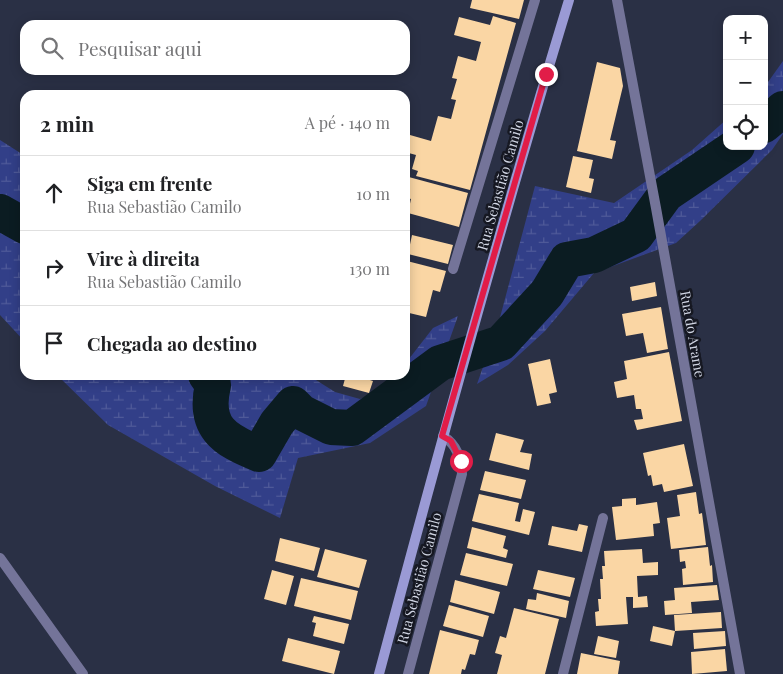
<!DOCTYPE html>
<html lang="pt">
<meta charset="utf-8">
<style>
body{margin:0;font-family:"Playfair Display",serif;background:#f2f2f2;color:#202124}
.controls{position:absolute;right:15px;top:15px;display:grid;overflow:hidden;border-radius:10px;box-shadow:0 2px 12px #0003}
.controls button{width:45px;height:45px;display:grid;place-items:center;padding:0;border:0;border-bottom:1px solid #e0e0e0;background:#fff;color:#202124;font:25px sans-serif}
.stop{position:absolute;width:15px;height:15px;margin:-11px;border:4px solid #e11d48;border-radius:50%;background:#fff}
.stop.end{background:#e11d48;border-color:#fff;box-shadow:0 1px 5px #0008}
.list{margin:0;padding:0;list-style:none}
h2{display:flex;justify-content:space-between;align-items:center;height:65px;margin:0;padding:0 20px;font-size:21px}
h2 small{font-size:16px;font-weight:400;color:#757577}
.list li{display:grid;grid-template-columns:32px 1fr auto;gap:15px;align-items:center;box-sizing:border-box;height:75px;padding:0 20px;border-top:1px solid #e0e0e0}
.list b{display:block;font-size:19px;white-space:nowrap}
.list p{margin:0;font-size:16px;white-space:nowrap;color:#757577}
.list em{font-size:16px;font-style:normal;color:#757577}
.icon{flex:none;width:28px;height:28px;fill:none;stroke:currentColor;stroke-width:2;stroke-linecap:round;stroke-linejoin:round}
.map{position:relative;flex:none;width:783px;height:674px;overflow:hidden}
.search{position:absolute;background:#fff;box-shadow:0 2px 12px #0003;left:20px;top:20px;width:390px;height:55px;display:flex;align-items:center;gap:12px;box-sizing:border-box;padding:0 18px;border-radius:15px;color:#757577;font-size:19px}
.panel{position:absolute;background:#fff;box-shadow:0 2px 12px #0003;left:20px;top:90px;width:390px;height:290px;border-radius:15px}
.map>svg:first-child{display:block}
.wetland{fill:url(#wetland-marsh)}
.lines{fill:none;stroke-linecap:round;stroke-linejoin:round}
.river{stroke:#0b1c22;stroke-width:36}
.building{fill:#fad6a4}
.street{stroke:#747499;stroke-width:10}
.secondary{stroke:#9a9ad5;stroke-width:10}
.route{stroke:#e11d48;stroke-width:6}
.labels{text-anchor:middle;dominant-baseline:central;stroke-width:5;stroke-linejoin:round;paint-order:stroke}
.street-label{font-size:14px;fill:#d0d5e3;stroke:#161822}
</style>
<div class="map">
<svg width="783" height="674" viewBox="0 0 783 674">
<defs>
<pattern id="wetland-marsh" width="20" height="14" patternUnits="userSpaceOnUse" patternTransform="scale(1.25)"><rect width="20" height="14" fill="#323f88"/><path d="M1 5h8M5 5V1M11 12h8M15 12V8" fill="none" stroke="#4f5a99"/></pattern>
</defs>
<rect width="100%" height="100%" fill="#2a3045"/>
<path class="wetland" d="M783,61v73l-11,16 -72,71 -24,22 -82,30 -49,58 -37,34 -31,19 21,-59 37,-139 79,17 78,-53 35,-31v27h37v-60l4,-4z
M0,140l25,16v186l-25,-27z
M458,316l-32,90 -56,37 -72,15 -18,60 -65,-32 -107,-61 -51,-50h251l27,17 25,7 20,-7 16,-17h9v-11l28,-36z"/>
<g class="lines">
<path class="river" d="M764,125l19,-16
M0,212l25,14
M206,375l7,10c-10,42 11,55 46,69l18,-31 16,-19 8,8 30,15 21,1 88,-65 61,-20 46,-50 20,-33 27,-5 42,-20 30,-41 71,-48"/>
</g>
<path class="building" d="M472,0h52l-5,19 -49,-11z
M493,16l23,7 -46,167 -54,-14 2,-5 -6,-2 4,-14 -11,-3 5,-17 21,6 7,-25 13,3 5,-19 -5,-1 6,-20 -5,-1 6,-22 18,5 5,-19 -27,-7 5,-18 31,8z
M597,62l23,6 3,18 -13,54 6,1 -4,18 -35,-8z
M573,156l20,4 -4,18 5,1 -3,14 -25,-6z
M405,176l63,17 -9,34 -51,-14 3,-14 -6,-2z
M412,235l41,10 -5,19 -40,-10z
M405,257h3l-1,4 39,10 -6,21 -7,-2 -7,27 -21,-5z
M655,282l2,14 -25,5 -2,-14z
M661,307l7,42 -21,4 -4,-20 -17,3 -4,-22z
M669,352l13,69 -45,9 -3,-10 9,-1 -2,-10h-5l-2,-14 -17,3 -3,-16 13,-3 -3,-18z
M550,359l7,33 -8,2 2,9 -14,3 -9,-42z
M346,375h8l19,6 -4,12 -26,-7z
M496,433l28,7 -4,12 12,2 -3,16 -40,-10z
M684,444l9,42 -29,6 -2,-8 -9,2 -2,-11 -3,1 -5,-23z
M485,471l41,9 -5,19 -41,-9z
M696,492l3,22 3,-1 4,32 -35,4 -4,-31 13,-2 -3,-21z
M479,494l40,9 -4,18 5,1 3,-13 12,3 -6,23 -57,-14z
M636,498v7l21,-3 3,21 -7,1 1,12 -38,4 -4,-33 10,-1v-7z
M579,524l9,2 -6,26 -34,-7 4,-19 25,5z
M472,527l34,9 -3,12 5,2 -2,8 -39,-10z
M280,538l40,10 -6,23 -39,-10z
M708,547l2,19 2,-1 1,17 -30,3 -1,-16 4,-1 -1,-7 -5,1 -1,-12z
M325,549l42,11 -8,28 -42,-11z
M642,549l1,14 15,-1v13l-21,1 1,21 9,-1 1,11 -15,1v-11h-7l2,27 -32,2 -1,-14 4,-1 -1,-12h3l-1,-20h3l-1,-13h3l-1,-15z
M466,553l47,11 -6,22 -47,-11z
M272,570l22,6 -8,29 -22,-6z
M538,570l37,8 -5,19 -37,-8z
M301,578l57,13 -7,29 -57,-14z
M455,580l45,12 -6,22 -44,-12z
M717,585l2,15 -28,2 1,11 -27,2 -1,-14 11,-1 -1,-12z
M537,593l32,8 -3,17 -40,-9 2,-10 8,1z
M449,605l40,11 -6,21 -40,-11z
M514,608l45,11 -14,55h-48l5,-19 -7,-2 5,-17 6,2z
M721,612l1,16 -47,3 -3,15 -22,-5 3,-15 22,5 -1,-16z
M314,616l35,8 -5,20 -31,-8 3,-13 -4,-1z
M440,630l39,10 -4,15 -5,-1 -5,16 -3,-1 -1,5h-32z
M725,631l1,15 -32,3 -1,-16z
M598,636l21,5 -3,17 -22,-4z
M288,638l52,13 -6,23 -52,-13z
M725,649l2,22 -35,3 -1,-22z
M581,653l39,8 -2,13h-41z"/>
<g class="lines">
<path class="street" d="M617,0l39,208 84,466
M453,269l82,-269
M0,558l83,116
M408,674l54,-200c-1,-16 -5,-29 -19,-38
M563,674l40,-156"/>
<path class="secondary" d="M379,674c60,-225 122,-451 190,-674"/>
</g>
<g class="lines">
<path class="route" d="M461,461l-10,-20 -9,-5 104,-362"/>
</g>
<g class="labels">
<g class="street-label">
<text transform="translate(500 185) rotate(-74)">Rua Sebastião Camilo</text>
<text transform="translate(693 334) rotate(80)">Rua do Arame</text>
<text transform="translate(419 578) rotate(-75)">Rua Sebastião Camilo</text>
</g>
</g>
</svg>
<div class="controls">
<button>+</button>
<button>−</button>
<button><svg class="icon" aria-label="locate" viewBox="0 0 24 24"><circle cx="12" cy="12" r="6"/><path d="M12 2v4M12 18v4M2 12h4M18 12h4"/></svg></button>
</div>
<div class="stop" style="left:461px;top:461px"></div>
<div class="stop end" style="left:546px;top:74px"></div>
<div class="search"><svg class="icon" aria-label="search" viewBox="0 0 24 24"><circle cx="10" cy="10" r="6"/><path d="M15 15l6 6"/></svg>Pesquisar aqui</div>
<section class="panel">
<h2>2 min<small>A pé · 140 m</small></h2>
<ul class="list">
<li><svg class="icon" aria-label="ahead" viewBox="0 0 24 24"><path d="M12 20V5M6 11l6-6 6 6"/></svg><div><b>Siga em frente</b><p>Rua Sebastião Camilo</p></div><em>10 m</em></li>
<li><svg class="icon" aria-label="right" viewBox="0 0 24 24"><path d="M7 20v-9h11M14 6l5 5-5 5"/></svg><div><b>Vire à direita</b><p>Rua Sebastião Camilo</p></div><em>130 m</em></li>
<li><svg class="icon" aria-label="arrive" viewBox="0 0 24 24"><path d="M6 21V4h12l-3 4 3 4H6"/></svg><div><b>Chegada ao destino</b></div></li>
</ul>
</section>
</div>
